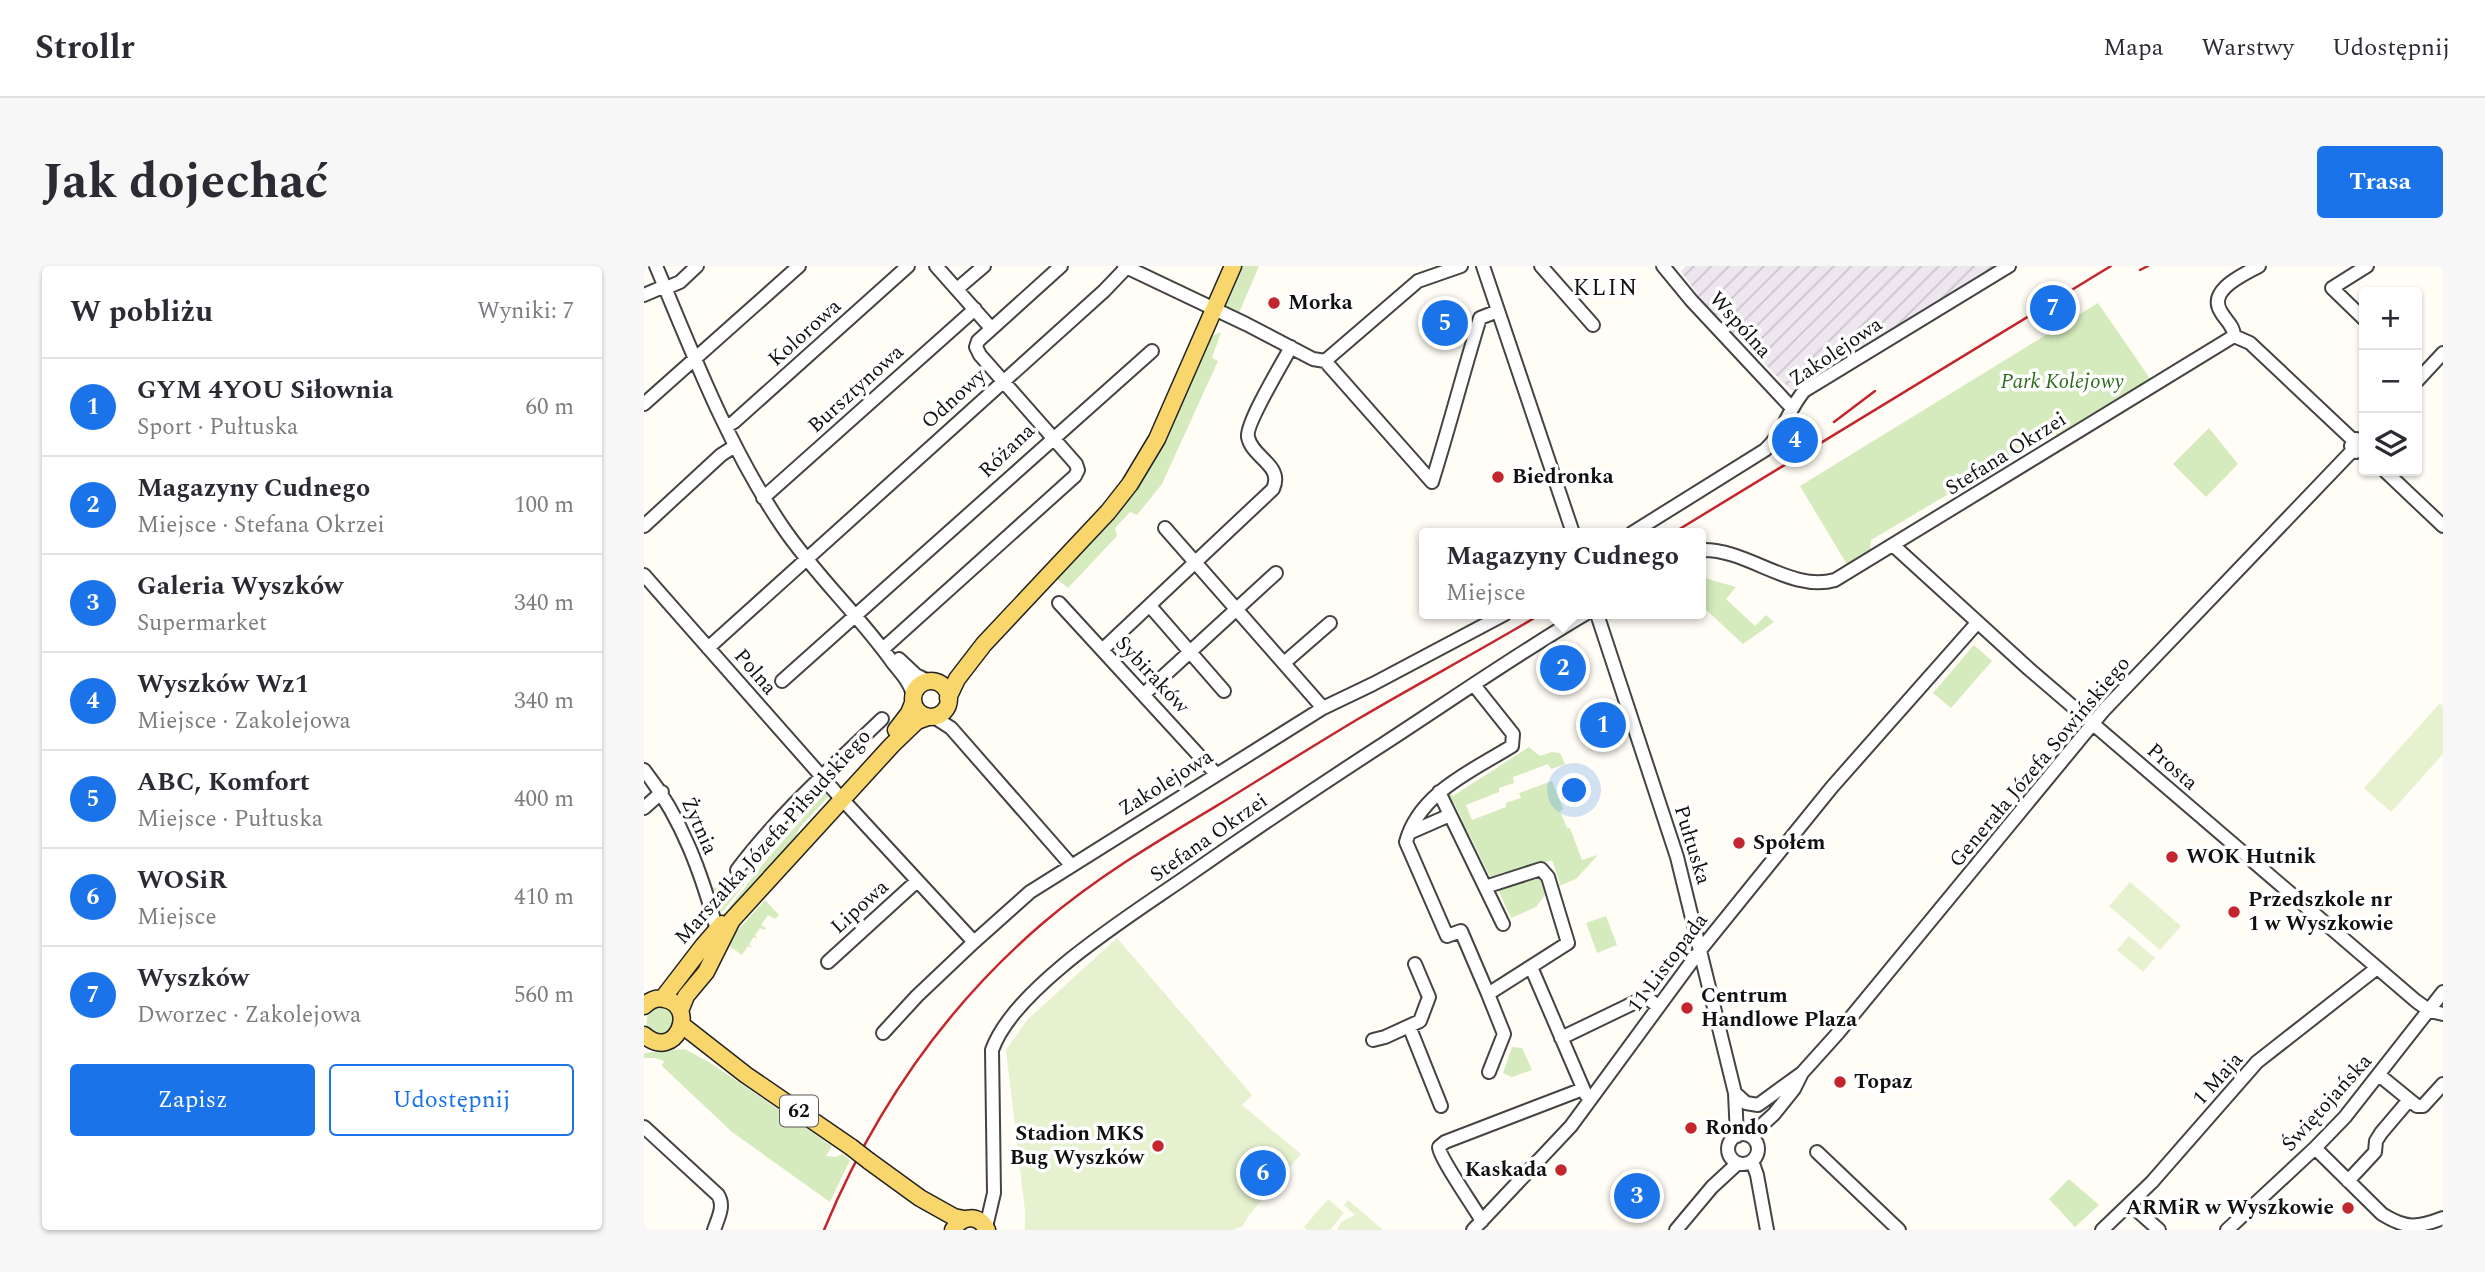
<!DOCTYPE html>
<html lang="pl">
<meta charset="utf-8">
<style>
body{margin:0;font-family:Spectral,serif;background:#f7f7f7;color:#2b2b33}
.controls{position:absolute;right:21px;top:21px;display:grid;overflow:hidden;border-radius:7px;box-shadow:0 2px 5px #0004}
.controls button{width:63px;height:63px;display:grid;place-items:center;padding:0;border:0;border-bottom:2px solid #e1e1e2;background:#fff;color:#2b2b33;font:35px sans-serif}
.you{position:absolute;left:931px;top:525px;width:24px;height:24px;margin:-18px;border:5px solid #fff;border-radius:50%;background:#1a73e8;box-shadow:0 0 0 10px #1a73e833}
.badge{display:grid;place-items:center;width:46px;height:46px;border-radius:50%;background:#1a73e8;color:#fff;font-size:23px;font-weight:700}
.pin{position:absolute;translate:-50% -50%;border:4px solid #fff;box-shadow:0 2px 7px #0006}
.popup{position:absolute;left:775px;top:262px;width:287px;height:91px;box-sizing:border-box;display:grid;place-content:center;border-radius:7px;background:#fff;filter:drop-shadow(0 2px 5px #0005);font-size:23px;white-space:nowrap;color:#7c7c81}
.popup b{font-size:26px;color:#2b2b33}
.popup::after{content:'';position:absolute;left:50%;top:100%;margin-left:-14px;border:14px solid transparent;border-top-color:#fff}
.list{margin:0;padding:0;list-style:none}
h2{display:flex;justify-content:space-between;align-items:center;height:91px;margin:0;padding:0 28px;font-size:30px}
h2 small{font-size:23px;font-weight:400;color:#7c7c81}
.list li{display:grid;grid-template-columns:46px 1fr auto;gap:21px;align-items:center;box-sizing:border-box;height:98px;padding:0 28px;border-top:2px solid #e1e1e2}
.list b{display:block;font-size:26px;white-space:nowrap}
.list p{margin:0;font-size:23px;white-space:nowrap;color:#7c7c81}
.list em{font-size:23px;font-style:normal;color:#7c7c81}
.actions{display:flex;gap:14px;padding:21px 28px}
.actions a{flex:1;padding:16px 0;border:2px solid #1a73e8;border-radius:7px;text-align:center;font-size:24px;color:#1a73e8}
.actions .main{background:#1a73e8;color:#fff}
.icon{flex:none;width:38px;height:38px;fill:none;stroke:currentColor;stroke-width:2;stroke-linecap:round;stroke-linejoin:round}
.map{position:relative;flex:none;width:1799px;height:964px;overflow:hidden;border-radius:7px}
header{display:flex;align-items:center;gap:42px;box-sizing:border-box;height:98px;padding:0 35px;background:#fff;border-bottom:2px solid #e1e1e2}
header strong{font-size:33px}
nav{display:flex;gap:38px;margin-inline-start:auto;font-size:24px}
.intro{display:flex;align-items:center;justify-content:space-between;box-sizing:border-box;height:168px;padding:0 42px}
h1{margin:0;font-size:49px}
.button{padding:18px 32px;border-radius:7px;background:#1a73e8;color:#fff;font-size:24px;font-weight:700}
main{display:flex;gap:42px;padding:0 42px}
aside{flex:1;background:#fff;border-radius:7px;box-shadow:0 2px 5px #0004}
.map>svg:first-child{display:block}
.industrial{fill:url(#industrial-furrows)}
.grass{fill:#d5ebbd}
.pitch{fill:#e6f2cf}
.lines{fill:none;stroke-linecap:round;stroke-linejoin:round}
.minor-casing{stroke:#444;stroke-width:16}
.major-casing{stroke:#222;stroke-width:19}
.minor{stroke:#fff;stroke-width:12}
.major{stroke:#f9d66b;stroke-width:16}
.rail{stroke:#c4262e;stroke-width:2.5}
.major-bridge-casing{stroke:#222;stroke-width:19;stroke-linecap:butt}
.major-bridge{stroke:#f9d66b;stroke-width:16}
.poi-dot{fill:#c4262e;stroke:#fff;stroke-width:2.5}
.labels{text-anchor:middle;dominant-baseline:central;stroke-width:7;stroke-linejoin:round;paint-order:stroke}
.shield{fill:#fff;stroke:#585858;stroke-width:2}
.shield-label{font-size:19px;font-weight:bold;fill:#111}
.poi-label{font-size:21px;font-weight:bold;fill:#111;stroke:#fff;text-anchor:start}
.street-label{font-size:21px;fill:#111;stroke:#fff}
.park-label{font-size:21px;font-style:italic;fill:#2f6b1f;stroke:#fff}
.neighbourhood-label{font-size:23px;letter-spacing:2px;fill:#111;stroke:#fff}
</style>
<header>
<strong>Strollr</strong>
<nav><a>Mapa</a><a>Warstwy</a><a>Udostępnij</a></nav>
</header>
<div class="intro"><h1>Jak dojechać</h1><a class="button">Trasa</a></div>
<main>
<aside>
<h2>W pobliżu<small>Wyniki: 7</small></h2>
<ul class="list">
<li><span class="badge">1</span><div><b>GYM 4YOU Siłownia</b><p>Sport · Pułtuska</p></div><em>60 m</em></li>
<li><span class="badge">2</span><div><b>Magazyny Cudnego</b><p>Miejsce · Stefana Okrzei</p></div><em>100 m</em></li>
<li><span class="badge">3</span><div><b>Galeria Wyszków</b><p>Supermarket</p></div><em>340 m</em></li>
<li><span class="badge">4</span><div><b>Wyszków Wz1</b><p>Miejsce · Zakolejowa</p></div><em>340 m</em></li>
<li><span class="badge">5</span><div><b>ABC, Komfort</b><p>Miejsce · Pułtuska</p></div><em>400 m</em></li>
<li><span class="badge">6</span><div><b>WOSiR</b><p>Miejsce</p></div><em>410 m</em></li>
<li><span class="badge">7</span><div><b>Wyszków</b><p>Dworzec · Zakolejowa</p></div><em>560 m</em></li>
</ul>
<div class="actions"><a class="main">Zapisz</a><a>Udostępnij</a></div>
</aside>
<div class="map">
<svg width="1799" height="964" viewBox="0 0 1799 964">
<defs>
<pattern id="industrial-furrows" width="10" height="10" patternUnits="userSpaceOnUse" patternTransform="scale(1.75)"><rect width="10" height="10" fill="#eee6ef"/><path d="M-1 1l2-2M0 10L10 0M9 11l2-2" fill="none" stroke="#cbc4cc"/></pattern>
</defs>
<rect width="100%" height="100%" fill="#fffdf5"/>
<path class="industrial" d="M1042,0h309l-203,125 -86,-85 -25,-35z"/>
<path class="grass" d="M594,0h21l-21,49 -20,-8z
M1454,37l55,80 -93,58 -7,-9 -182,108 -1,11 -22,15 -48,-80z
M577,66l-9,26 6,3 -56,123 -25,31 -7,-3 -15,16 2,8 -49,52 -14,-11 79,-88 77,-152z
M1565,162l29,36 -32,33 -33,-33z
M1057,311l35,10 -10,12 29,27 11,-11 8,7 -31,22 -42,-39z
M1330,379l18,16 -41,47 -18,-15z
M885,481l11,9 12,-4 8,1 5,11 -14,5 -3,-5 -35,13 1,6 -15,5v4l-33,13 6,15 34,-13v-4l15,-5 -2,-5 33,-12 11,28 -3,2 7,17h3l12,32 16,-5 -22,24 -22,9 6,-4 -8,-24 -46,16 -2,-4 -14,5 -23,-47 -6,3 -2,-6 4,-5 -9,-19 -5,3 -3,-8 3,-8 4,6z
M179,518l4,3 -67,76 -5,-12 63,-66z
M184,523l2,3 -3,6 -26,28 -8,15 -66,73 -4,4h-5l7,-5 39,-50z
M109,587l5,13 -35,45 -8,2 -8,-26 10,1z
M893,605l8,6 -5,2 5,16 -9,12 -25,11 -15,-33z
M121,634l14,15 -4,4 -7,-4 -7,10 5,3 -2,2 -4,-2 -5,7 3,4 -4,-2 -5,7 4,4 -5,-2 -6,9 -13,-9 2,-8z
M962,650l11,29 -20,8 -11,-30z
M22,738l12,16 -13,17 -17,-5c-4,-18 1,-25 18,-28z
M868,781l10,1 10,22 -20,7 -9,-4z
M41,783l27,15 120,82 -6,10 10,1 6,-3 8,6 -20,42 -98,-70 -70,-66 2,-5 -8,-3h-12v-5z
M1425,913l30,26 -24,22 -26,-28z"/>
<path class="pitch" d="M1796,437l3,3v48l-52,58 -27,-24z
M1486,616l51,44 -21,24 -51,-44z
M1485,670l26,22 -12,14 -26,-22z
M473,672l135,157 -10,10 59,49 -52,61 -6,11 -10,4h-208v-19l-19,-161 21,-30z
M684,933l16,14 -14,17h-23l-3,-3z
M704,934l35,30h-46l4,-8 14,-7 -11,-10z"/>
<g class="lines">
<g class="minor-casing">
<path id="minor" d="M12,0c37,88 72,180 126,260 33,49 77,89 111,137 8,10 16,18 20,31
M292,0l55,62
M480,0l122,58 67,35 12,2 93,-80 43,-15
M839,0l90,267
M897,0l52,59
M1019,0l28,34 100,107
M22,22l14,-6 17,-16
M313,23l27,-23
M0,29l21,-9
M1720,53l-32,-31 35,-22
M1590,70l16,7 103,97
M1590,70c0,-10 -8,-15 -13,-24 -14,-22 22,-37 38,-46
M681,95l107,121
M1773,115l26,-28
M0,138l155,-138
M82,161l8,-5 174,-156
M1719,174l-8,-1 -4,7 5,6 8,-3
M1741,205l58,55
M788,216c17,-54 31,-109 48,-164l18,-7
M119,232l212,-189
M0,260l77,-71 14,-9
M521,262l158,180
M988,267l133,-83c18,-16 23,-40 39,-59l205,-125
M1250,280l135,123 387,332 14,10 13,3
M1057,284c46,-2 90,43 134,30l399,-244
M0,309l194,220
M415,337l157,171
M506,340l74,85
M953,348l80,243 58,236 2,43
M64,382l396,-357 22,-23
M240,382l191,-172 3,-6 -2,-6 -96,-109 -4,-8 2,-6 83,-75
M458,384l171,-161c11,-24 -21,-31 -25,-52 -3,-12 35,-75 43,-90
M255,393l17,16 12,6
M640,397l46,-40
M138,415l370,-330
M830,419l39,49 -1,12c-40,25 -93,47 -106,96l41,94 14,-5 27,63 80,-51 -20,-66 -7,-8 -56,18
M500,428l132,-121
M290,451l17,11 120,137
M0,504c38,48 58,104 74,164
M795,526l64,132
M198,533l132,143
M0,542l18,-16
M765,567l41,-18
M93,604c42,-56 95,-103 145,-151
M184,696l89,-81
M887,701l55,128
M844,728l16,40 -15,38
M765,760l32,80
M239,767l34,-37 57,-54 56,-50 293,-184 50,-24 132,-70
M917,772l81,-39 6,-1 10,9
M729,774l12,-3 35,-16 9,-24 -14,-33
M1735,809l38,31h6l20,-22
M1091,827l11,10 12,2 44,-32
M0,861l74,68c7,11 0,23 -4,35
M1084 883a15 15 0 1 1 30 0a15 15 0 1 1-30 0Z
M1106,870l24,-22 20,-25 8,-16 36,-40 266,-323 249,-260
M1671,882l67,66c24,15 35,14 61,4
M1173,886l82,78
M1108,895l5,14 10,55
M1704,915l27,-29 1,-11 5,-8 28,-33
M1486,938l29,26
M838,955c-8,-14 -43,-64 -43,-74l6,-5 138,-53
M342,961l8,-34 -2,-143c22,-62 136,-133 191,-171 66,-46 134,-92 202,-136 66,-43 132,-89 200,-129
M829,964l98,-104 130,-177 131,-162 145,-164
M1032,964l36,-43 26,-24
M1458,964l50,-48 105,-120 120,-94
M1583,964l88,-82 30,-31 98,-125"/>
</g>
<g class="major-casing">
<path id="major" d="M269 433a18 18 0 1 1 36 0a18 18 0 1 1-36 0Z
M304,432l9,-19 27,-35 124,-132 22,-28 27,-45 76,-173
M252,464l13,-17 4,-10
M19,732l40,-52 19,-22
M0,740c6,-6 12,-9 20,-7 35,6 12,64 -20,36
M36,745l6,-15 20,-24 26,-52 160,-175 25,-24 11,-4
M38,759l64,50 105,72
M225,895l51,37 34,19 10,2
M309,964c9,-15 26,-16 34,0"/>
</g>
<use href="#minor" class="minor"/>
<use href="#major" class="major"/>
<path class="rail" d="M1496,4l8,-4
M1190,156l41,-31
M1029,267l438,-267
M180,964c49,-118 122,-224 219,-307 55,-47 118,-84 180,-121 45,-28 90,-56 135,-83 61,-36 123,-69 183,-105"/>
<g class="major-bridge-casing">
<path id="major-bridge" d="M207,881l18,14"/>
</g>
<use href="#major-bridge" class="major-bridge"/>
</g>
<g class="poi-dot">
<circle cx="630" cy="37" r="7"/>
<circle cx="854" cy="211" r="7"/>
<circle cx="1095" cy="577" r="7"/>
<circle cx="1528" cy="591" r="7"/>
<circle cx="1590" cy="646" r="7"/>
<circle cx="1043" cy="742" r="7"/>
<circle cx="1196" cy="816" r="7"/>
<circle cx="1047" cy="862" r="7"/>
<circle cx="514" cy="880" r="7"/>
<circle cx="917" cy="904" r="7"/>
<circle cx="1704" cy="942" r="7"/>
</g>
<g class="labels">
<rect class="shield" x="136" y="829.5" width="38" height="31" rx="5"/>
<g class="shield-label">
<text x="155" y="845">62</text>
</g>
<g class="poi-label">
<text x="644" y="37">Morka</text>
<text x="868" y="211">Biedronka</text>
<text x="1109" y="577">Społem</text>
<text x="1542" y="591">WOK Hutnik</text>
<text x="1604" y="634">Przedszkole nr<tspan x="1604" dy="24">1 w Wyszkowie</tspan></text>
<text x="1057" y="730">Centrum<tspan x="1057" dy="24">Handlowe Plaza</tspan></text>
<text x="1210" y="816">Topaz</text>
<text x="1061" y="862">Rondo</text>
<text x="500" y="868" text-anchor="end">Stadion MKS<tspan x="500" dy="24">Bug Wyszków</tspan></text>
<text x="903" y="904" text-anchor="end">Kaskada</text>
<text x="1690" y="942" text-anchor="end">ARMiR w Wyszkowie</text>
</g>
<g class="street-label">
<text transform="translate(1096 59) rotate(48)">Wspólna</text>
<text transform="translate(161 67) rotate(-42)">Kolorowa</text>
<text transform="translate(1192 86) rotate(-34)">Zakolejowa</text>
<text transform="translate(212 123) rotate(-42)">Bursztynowa</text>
<text transform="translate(310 133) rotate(-42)">Odnowy</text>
<text transform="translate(363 185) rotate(-44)">Różana</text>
<text transform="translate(1362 188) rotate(-32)">Stefana Okrzei</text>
<text transform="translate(111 406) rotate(49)">Polna</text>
<text transform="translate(508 409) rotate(47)">Sybiraków</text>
<text transform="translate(1396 496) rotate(-50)">Generała Józefa Sowińskiego</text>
<text transform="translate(1528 501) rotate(41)">Prosta</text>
<text transform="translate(522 517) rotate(-32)">Zakolejowa</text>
<text transform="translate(55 560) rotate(66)">Żytnia</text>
<text transform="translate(129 571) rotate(-48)">Marszałka Józefa Piłsudskiego</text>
<text transform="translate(565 572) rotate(-35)">Stefana Okrzei</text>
<text transform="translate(1048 579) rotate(73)">Pułtuska</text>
<text transform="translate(216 641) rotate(-42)">Lipowa</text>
<text transform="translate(1024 697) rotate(-53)">11 Listopada</text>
<text transform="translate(1574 813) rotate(-48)">1 Maja</text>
<text transform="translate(1683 837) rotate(-48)">Świętojańska</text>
</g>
<g class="park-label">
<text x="1418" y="116">Park Kolejowy</text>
</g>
<g class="neighbourhood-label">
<text x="962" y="22">KLIN</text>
</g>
</g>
</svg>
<div class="controls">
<button>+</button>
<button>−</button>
<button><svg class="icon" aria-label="layers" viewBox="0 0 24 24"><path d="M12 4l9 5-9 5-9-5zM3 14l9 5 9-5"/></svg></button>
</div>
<div class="you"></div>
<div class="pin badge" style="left:959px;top:459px">1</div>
<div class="pin badge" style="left:919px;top:402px">2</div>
<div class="popup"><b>Magazyny Cudnego</b>Miejsce</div>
<div class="pin badge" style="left:993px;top:930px">3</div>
<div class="pin badge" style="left:1151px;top:174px">4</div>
<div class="pin badge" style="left:801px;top:57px">5</div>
<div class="pin badge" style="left:619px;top:907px">6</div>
<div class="pin badge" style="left:1409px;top:42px">7</div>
</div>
</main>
